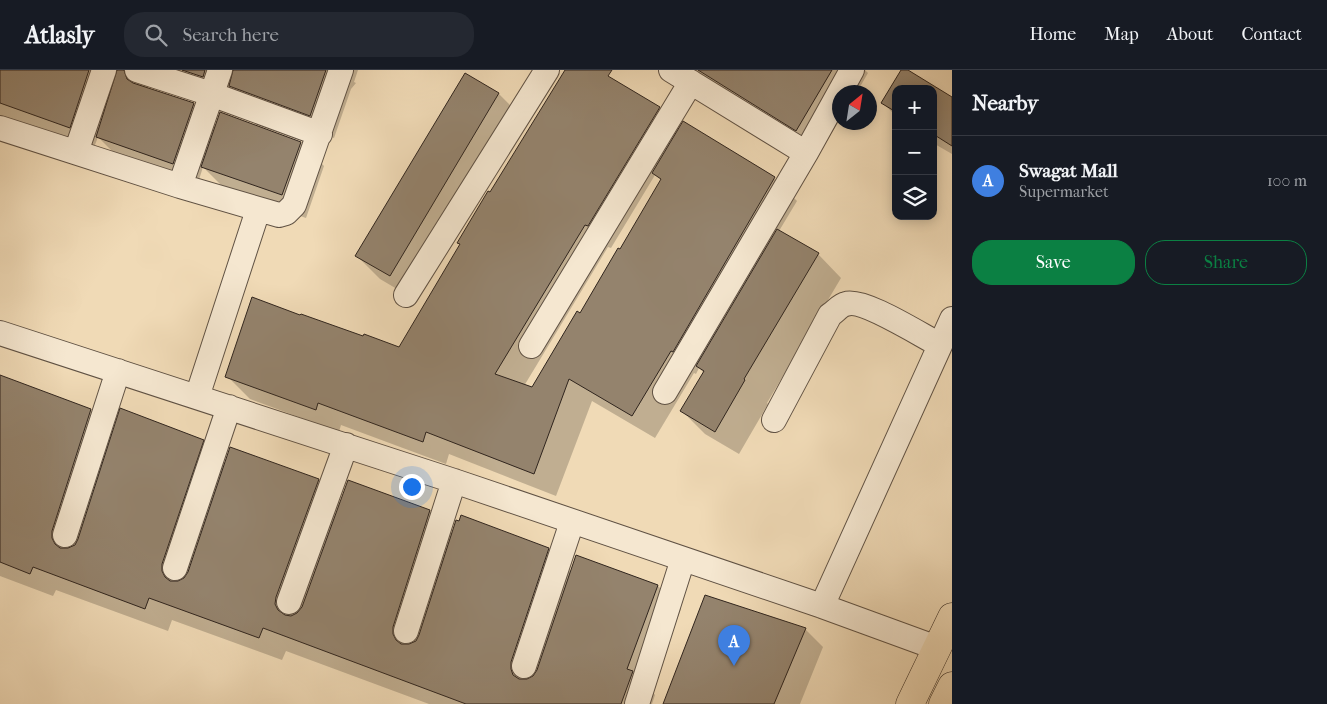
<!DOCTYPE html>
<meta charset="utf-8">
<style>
body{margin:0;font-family:"IM FELL French Canon",serif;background:#242831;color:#f1f3f6}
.controls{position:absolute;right:15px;top:15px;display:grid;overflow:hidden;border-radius:10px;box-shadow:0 2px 12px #0003}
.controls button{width:45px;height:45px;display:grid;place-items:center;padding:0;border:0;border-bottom:1px solid #363941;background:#171b24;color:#f1f3f6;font:25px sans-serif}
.compass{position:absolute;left:832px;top:15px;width:45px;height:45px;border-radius:50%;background:#171b24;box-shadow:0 2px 12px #0003;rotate:30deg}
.you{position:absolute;left:411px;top:416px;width:18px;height:18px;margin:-12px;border:4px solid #fff;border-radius:50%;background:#1a73e8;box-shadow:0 0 0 8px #1a73e833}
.badge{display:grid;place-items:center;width:32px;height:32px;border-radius:50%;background:#0b8043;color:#fff;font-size:16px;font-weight:700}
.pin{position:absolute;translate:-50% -41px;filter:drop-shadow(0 1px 2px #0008)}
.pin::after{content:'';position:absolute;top:26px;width:18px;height:15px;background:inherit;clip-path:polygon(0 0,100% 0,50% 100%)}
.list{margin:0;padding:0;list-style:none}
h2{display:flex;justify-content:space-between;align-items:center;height:65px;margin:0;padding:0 20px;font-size:21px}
h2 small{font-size:16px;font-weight:400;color:#9ea1a6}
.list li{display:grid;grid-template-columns:32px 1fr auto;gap:15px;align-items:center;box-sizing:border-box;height:90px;padding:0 20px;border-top:1px solid #363941}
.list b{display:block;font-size:19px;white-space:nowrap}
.list p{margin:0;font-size:16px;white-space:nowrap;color:#9ea1a6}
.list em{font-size:16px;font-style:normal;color:#9ea1a6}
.actions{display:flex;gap:10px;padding:15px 20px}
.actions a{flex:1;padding:11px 0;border:1px solid #0b8043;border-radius:20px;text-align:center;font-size:18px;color:#0b8043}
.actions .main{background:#0b8043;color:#fff}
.icon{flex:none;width:28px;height:28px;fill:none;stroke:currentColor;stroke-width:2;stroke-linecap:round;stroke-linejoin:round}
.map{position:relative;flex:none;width:952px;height:634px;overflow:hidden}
header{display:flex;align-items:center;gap:30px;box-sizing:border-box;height:70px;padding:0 25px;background:#171b24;border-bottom:1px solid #363941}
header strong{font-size:24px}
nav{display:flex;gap:28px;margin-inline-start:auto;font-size:18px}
.search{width:350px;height:45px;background:#242831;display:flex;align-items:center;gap:12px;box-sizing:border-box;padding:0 18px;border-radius:20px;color:#9ea1a6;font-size:19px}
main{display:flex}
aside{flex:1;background:#171b24}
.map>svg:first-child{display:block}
.shadow{fill:#0003;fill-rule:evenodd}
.building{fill:#94836d;stroke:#30251e}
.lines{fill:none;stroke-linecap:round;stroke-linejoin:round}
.minor-casing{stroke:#605244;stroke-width:26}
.primary-casing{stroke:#30251e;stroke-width:29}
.minor{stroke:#f5e7d0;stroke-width:24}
.primary{stroke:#f0dab6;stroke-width:28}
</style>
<header>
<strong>Atlasly</strong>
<div class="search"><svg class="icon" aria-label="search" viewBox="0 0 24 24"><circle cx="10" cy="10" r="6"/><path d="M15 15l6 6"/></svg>Search here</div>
<nav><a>Home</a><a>Map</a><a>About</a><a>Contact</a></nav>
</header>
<main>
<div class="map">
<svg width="952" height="634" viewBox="0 0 952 634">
<rect width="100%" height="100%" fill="#f0dab6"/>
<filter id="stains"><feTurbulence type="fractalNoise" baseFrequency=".004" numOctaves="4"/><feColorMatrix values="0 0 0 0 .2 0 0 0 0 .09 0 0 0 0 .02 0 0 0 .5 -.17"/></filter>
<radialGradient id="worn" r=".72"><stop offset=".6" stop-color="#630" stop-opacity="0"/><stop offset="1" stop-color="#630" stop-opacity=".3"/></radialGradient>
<path class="shadow" d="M0,0h358l-4,12 2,1 -5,6 -17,49 -80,-29 -22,-22 -6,13 -75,-17 -4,6 46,15 23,23 5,-13 80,29 23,23 -18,52 -80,-28 -23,-23 -6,19 -76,-26 -23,-23 -5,13 -93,-32z
M566,0h31l62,38 21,21 94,49 23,23 -18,30 39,23 23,24 -74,125 1,1 -29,50 -34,-20 -23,-23 22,-38 -5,-5 -3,6 -2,-1 -39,65 -63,-37 -36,95 -107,-42 -3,10 -105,-39 -2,7 -89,-33 -23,-23 137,-38 35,10zM655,105l7,6 -41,70 -89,138 -8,-3 84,-139 3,1z
M668,0h197l3,3 -11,19h-18v29l-19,32 -117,-72z
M903,0l49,28v56l-19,-11v-54h-37v27l-13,-13z
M465,4l34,20 23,23 -108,182 -34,-20 -23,-23z
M0,306l91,34 23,23 89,8 23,23 92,16 23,23 89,8 23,23 95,15 23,23 5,-16 82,30 23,23 -30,81 4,5 -3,9h-223l-143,-53 -4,9 -110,-40 -4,11 -112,-41 -3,6 -53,-20z
M705,526l100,33 18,18 -23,57h-136z"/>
<path class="building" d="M0,0h89l-19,58 -70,-25z
M117,0h7l3,9 6,4 61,20 -21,61 -77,-27z
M182,0h23l-2,7z
M233,0h93l-16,46 -81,-30z
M565,0h47l-4,6 52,31 -72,119 -3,-1 -90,149 37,13 45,-76 3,2 38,-65 2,1 41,-70 -9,-6 31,-52 92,56 -102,175 -2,-1 -39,65 -63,-37 -35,95 -108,-42 -3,10 -105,-39 -2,7 -91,-33 27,-80 48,18 1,-1 62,22 1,-2 35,13 61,-103 -3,-1 31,-52 2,1z
M698,0h134l-36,61z
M901,0h7l44,27v49l-19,-12v-45h-37v23l-15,-9z
M465,3l34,20 -109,183 -35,-20z
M220,42l81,30 -19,53 -81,-28z
M777,159l42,24 -75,126 1,1 -30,52 -35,-21 24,-40 -8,-5z
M0,305l91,34 -39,122v7l3,6 5,4h8l7,-3 3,-6 42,-131 84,32 -42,124v7l3,6 5,4h8l6,-3 4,-6 42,-125 89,32 -43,118 -1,7 3,6 7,5 6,1 6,-3 5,-6 46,-127 82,30 -37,117v7l3,6 5,4h8l7,-3 3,-6 37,-115 3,1 2,-6 88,33 -38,114v7l2,6 6,4h8l6,-3 4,-6 39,-115 82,30 -31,84 6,2 -12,33h-155l-203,-76 -4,10 -110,-40 -4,11 -112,-42 -3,7 -30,-12z
M705,525l101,33 -32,76h-111z"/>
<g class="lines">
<g class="minor-casing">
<path id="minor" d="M137,0l74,24 109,40
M671,0l135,83
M0,58l180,58 99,29 7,-2 8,-8 47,-135
M76,82l28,-82
M180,116l40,-116
M406,225l141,-225
M0,263l454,148 368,125 115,42
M531,276l160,-264
M665,322l141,-239 46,-83
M197,327l61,-187
M774,350l56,-105c5,-3 10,-10 16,-11 17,-6 76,32 94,41
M65,465l53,-164
M175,498l54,-161
M289,532l57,-157
M822,536l130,-287
M406,561l48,-150
M524,596l48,-144
M637,634l46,-145"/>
</g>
<g class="primary-casing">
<path id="primary" d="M910,634l42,-87
M943,634l9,-18"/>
</g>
<use href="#minor" class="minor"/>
<use href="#primary" class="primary"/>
</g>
<rect width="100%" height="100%" filter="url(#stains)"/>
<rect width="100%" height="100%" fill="url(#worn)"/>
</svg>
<div class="controls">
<button>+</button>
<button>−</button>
<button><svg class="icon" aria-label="layers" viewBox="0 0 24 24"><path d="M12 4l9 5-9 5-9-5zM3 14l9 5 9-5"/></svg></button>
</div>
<svg class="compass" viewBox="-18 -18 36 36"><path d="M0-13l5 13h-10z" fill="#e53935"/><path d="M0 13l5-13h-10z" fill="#9ea1a6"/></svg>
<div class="you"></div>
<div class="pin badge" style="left:734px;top:596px;background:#3f7fe0">A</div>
</div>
<aside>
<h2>Nearby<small></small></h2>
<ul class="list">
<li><span class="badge" style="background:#3f7fe0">A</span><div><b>Swagat Mall</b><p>Supermarket</p></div><em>100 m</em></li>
</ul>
<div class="actions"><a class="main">Save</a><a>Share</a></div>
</aside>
</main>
